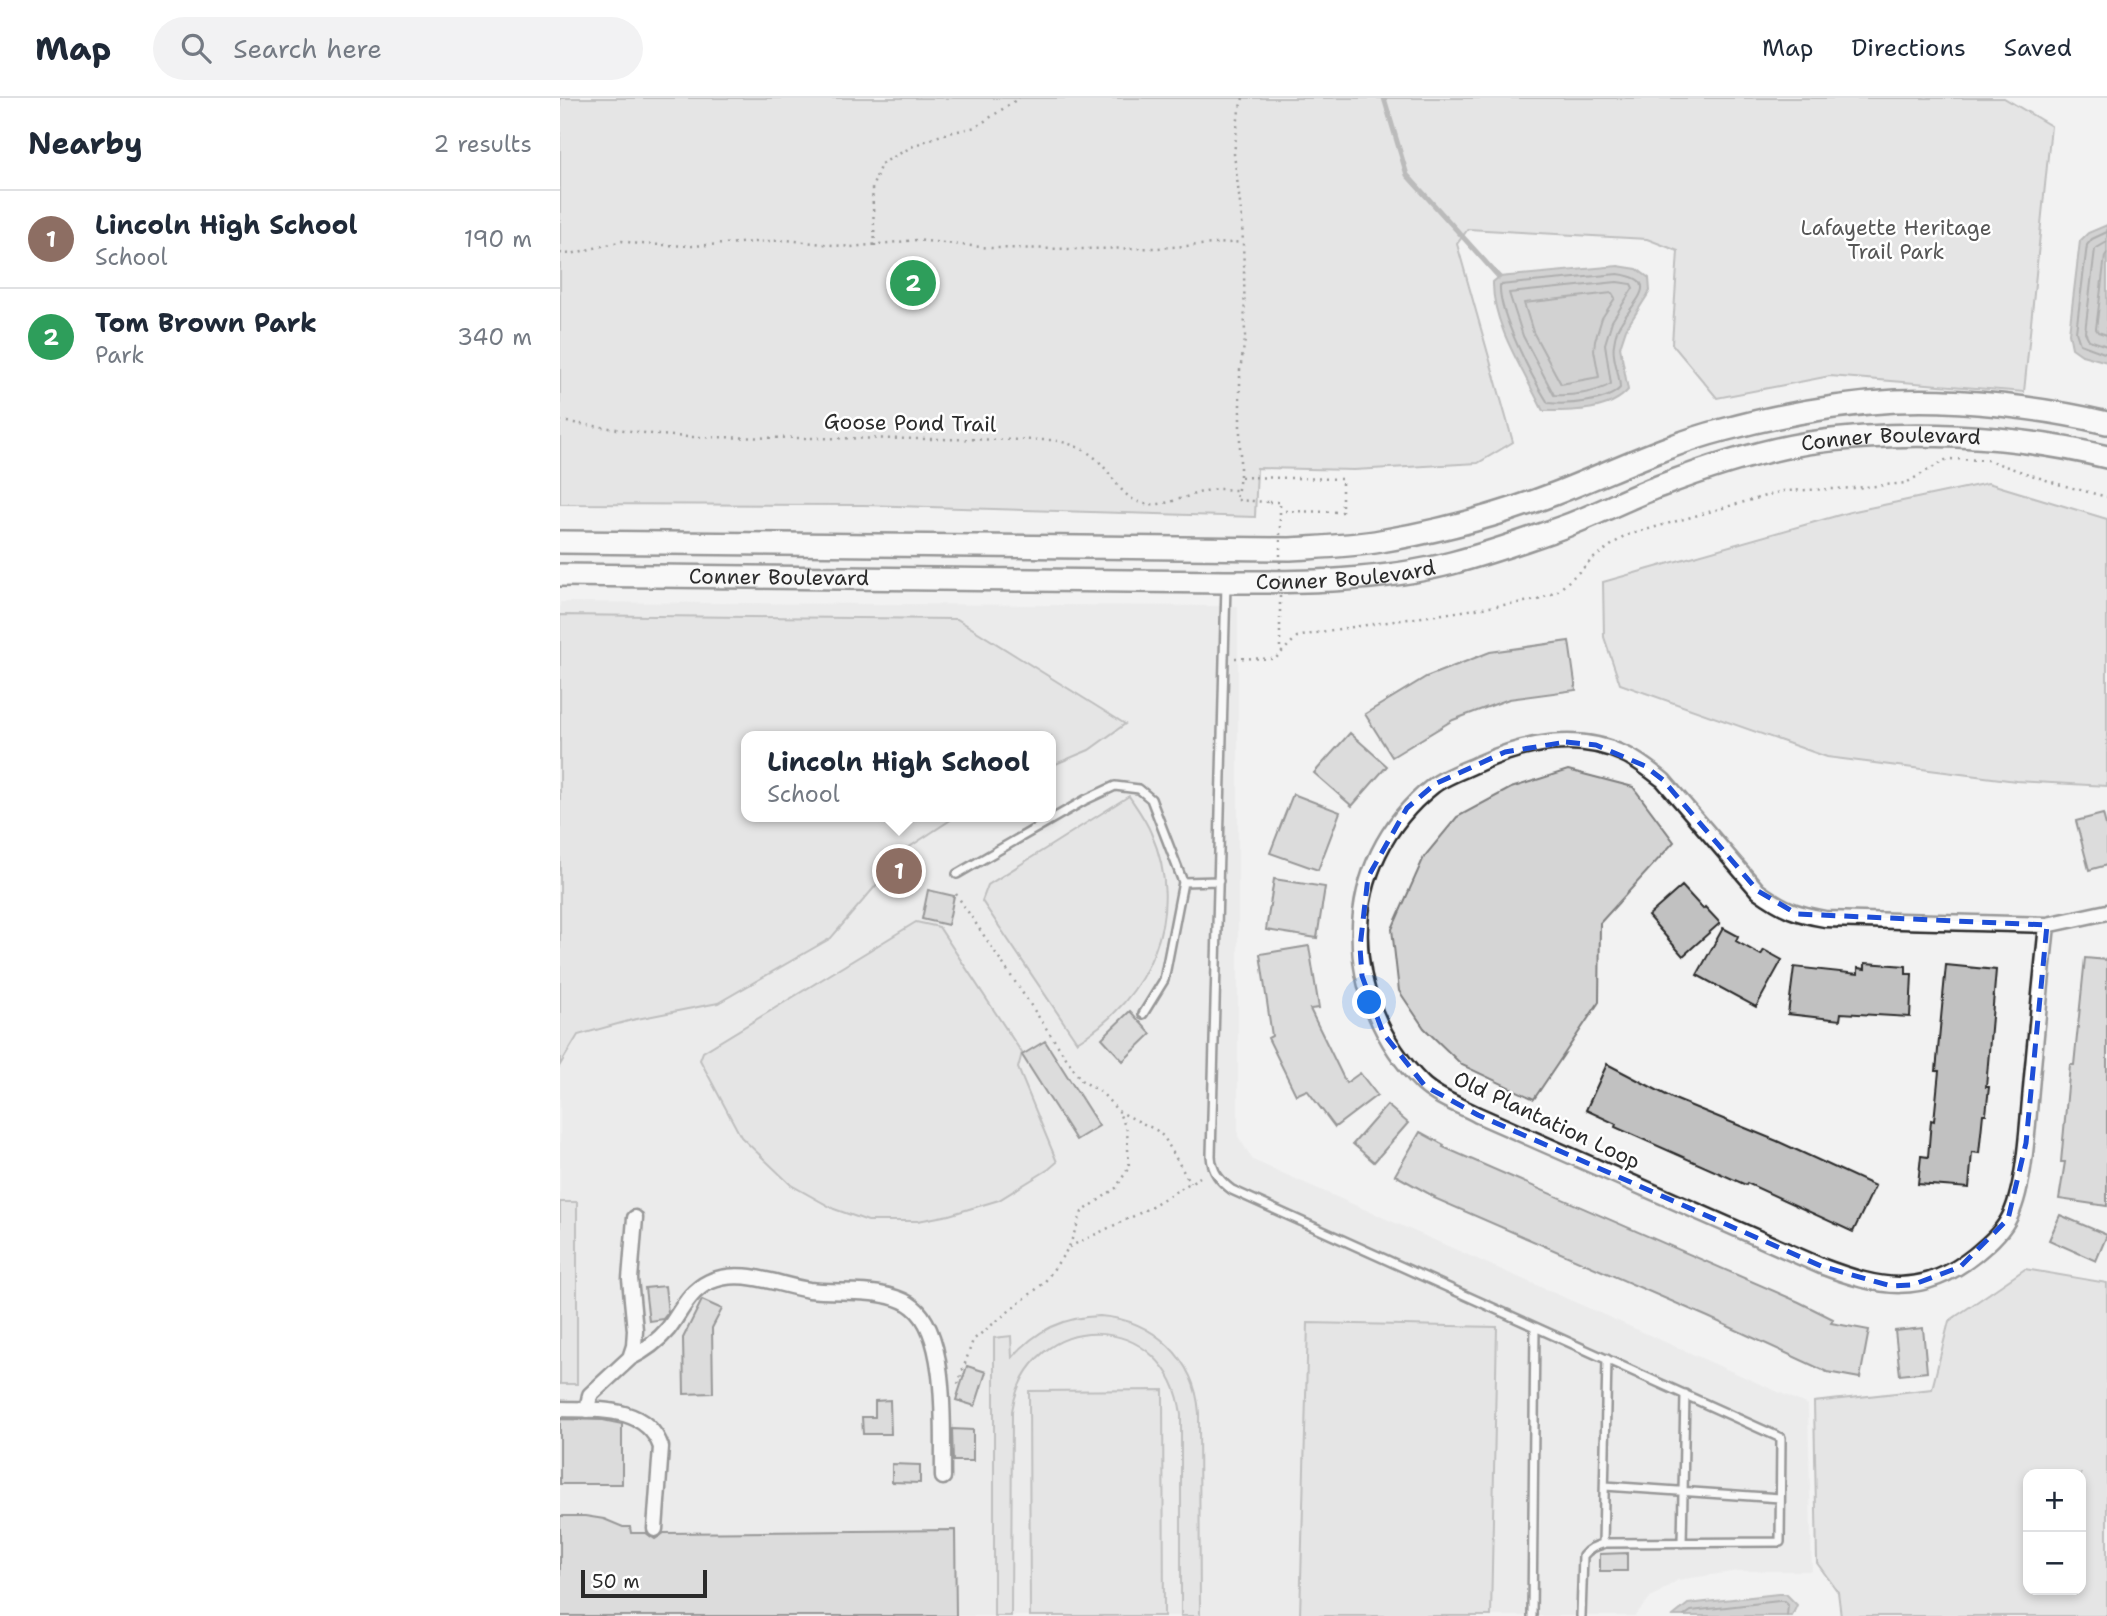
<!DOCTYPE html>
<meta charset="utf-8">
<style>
body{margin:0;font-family:"Shantell Sans",sans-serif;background:#f2f2f3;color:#1f2937}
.controls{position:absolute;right:21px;bottom:21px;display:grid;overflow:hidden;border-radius:14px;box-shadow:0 4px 10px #0003}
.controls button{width:63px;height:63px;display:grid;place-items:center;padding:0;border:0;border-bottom:2px solid #e0e1e3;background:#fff;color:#1f2937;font:35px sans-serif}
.scale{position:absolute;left:21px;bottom:18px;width:126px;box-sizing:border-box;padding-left:7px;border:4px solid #2b2b2b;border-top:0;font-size:19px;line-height:24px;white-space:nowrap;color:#2b2b2b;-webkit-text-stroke:5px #fff;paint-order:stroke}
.you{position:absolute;left:810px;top:905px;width:24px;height:24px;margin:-18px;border:5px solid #fff;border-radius:50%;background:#1a73e8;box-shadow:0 0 0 10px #1a73e833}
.badge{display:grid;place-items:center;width:46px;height:46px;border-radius:50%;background:#111827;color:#fff;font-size:23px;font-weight:700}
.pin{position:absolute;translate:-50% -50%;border:4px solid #fff;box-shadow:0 2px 7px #0006}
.popup{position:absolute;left:181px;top:633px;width:315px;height:91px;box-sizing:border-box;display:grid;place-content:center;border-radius:14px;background:#fff;filter:drop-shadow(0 2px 5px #0005);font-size:23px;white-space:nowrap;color:#747a83}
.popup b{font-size:26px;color:#1f2937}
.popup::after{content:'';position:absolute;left:50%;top:100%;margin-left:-14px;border:14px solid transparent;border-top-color:#fff}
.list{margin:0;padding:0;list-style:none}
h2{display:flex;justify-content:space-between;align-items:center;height:91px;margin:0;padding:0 28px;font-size:30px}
h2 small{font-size:23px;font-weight:400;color:#747a83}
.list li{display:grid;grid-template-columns:46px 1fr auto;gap:21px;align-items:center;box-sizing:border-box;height:98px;padding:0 28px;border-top:2px solid #e0e1e3}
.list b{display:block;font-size:26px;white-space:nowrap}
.list p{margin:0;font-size:23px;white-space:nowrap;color:#747a83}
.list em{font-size:23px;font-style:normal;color:#747a83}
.icon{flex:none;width:38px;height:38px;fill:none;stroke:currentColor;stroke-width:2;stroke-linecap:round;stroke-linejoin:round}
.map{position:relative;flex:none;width:1547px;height:1518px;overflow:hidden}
header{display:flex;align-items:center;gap:42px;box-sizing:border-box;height:98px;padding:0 35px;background:#fff;border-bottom:2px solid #e0e1e3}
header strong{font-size:33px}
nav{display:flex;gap:38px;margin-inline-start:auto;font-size:24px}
.search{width:490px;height:63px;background:#f2f2f3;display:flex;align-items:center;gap:18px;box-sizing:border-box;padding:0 24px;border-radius:38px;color:#747a83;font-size:26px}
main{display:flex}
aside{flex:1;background:#fff}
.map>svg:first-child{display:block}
.built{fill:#e3e3e3;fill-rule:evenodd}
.green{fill:#d5d5d5;stroke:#808080;stroke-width:2;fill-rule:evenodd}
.water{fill:#ababab;stroke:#787878;stroke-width:2}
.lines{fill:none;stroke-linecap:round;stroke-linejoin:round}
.shore{stroke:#5e5e5e;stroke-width:2}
.stream{stroke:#787878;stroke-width:5}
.building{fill:#c1c1c1;stroke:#2b2b2b;stroke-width:2}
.service-casing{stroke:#2b2b2b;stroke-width:12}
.minor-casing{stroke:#2b2b2b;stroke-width:19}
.secondary-casing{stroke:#2b2b2b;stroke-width:26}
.path{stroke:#2b2b2b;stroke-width:2.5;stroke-dasharray:2 5;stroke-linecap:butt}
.service{stroke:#fff;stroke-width:7}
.minor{stroke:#fff;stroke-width:14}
.secondary{stroke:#fff;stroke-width:21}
.path-bridge{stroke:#2b2b2b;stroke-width:2.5;stroke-dasharray:2 5;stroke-linecap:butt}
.marked{fill:none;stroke:#1d4ed8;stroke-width:5;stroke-dasharray:14 9;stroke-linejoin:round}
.labels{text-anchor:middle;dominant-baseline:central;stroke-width:5;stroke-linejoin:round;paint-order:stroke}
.park-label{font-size:21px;fill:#565656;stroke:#fff}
.street-label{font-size:21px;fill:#2b2b2b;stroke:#fff}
</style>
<header>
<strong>Map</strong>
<div class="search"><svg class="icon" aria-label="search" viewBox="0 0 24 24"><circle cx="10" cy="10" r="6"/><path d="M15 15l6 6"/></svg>Search here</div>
<nav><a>Map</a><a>Directions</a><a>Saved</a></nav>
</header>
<main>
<aside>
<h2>Nearby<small>2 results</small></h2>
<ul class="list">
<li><span class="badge" style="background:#8d6e63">1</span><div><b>Lincoln High School</b><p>School</p></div><em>190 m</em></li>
<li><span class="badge" style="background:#2e9e5b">2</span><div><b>Tom Brown Park</b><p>Park</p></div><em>340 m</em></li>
</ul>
</aside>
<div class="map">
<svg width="1547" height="1518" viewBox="0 0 1547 1518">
<rect width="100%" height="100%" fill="#f2f2f2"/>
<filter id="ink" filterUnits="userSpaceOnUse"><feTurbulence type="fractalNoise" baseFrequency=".0143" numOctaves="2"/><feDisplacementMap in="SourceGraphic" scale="14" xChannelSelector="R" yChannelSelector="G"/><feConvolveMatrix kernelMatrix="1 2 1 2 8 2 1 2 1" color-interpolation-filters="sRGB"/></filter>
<g filter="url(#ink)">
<path class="built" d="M0,504l678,4v530l15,24 555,245 4,166h-73l-61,9 -29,19 -14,17h-1075zM187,638h304v81h-304z"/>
<path class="green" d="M0,0h1444l47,28 -27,266 -194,-16 -113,22 -45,-54 6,-93 -31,-12 -179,-10 -11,15 56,198 -35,21 -124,7 -97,-2 -2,49 -391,-12 -304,-1z
M1428,385l119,36v267l-91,-5 -189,-24 -207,-73 -16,-47 -1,-55 247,-70z
M0,517l397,4 168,105 -36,26 -38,16v-30h-304v81h208l-47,31 -77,90 -113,65 -86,17 -54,15 -18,30z
M1008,672l65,17 41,55 -74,81 -1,79 -65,97 -72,-34 -38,-37 -25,-37 -7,-62 32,-72 33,-40 54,-29z
M569,698c8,12 17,24 22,37 36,81 -2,166 -74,209l-95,-141 6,-16z
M356,824l23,5 83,126 -4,15 39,94 -8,7 -50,31 -50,15 -31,6h-50l-34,-12 -43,-24 -50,-48 -41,-77 3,-8z
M0,1104h17v182h-17z
M1465,1171l82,14v333h-266l-3,-24 -21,-29 -3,-161 118,-13 17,-68zM1468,1376h53v116h-53z
M540,1218c54,4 95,43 99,97l1,203h-19v-201c-12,-105 -152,-110 -169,-4l-1,205h-17v-278l17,-2 1,22c24,-28 51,-41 88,-42z
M748,1225l189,4 -6,289h-191z
M603,1292l1,226h-134l-1,-225z"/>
<path class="water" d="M1547,127v137l-25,-7 -10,-7 -3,-15 11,-92 8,-8z
M1058,168l19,3 12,9 1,13 -24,38 -6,18 8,43c-19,22 -57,21 -85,21 -18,-38 -51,-86 -50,-129l6,-5z
M1218,1496h8l11,11 -5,11h-119l15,-12z"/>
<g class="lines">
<path class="shore" d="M1547,134l-15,7 -5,6 -11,87 4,12 27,10
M1547,144l-12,7 -10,83 4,8 18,6
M1547,155l-2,3 -9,73 2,3 9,3
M1058,176c44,6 17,26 3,49 -4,5 -6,14 -7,21 -3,13 6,29 6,44 -12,14 -53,17 -72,15 -15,-24 -50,-90 -48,-118z
M1057,184l14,2 2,4 -21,33 -7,23 6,40c-16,9 -39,12 -57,11l-31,-59 -14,-43z
M1052,195l3,5 -13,20 -7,23 -1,9 5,27 -38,7 -28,-52 -9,-29z
M1124,1518l7,-5 88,-10h5l4,4 -1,11"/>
<path class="stream" d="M824,0l23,77 92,102"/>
</g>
<path class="building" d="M1009,543l7,49 -67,9 -56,21 -61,37 -27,-43 61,-37 64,-25z
M790,635l37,33 -35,40 -38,-33z
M733,696l47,18 -22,58 -48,-17z
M1543,716l4,15v36l-18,5 -13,-49z
M714,781l51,8 -8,51 -51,-8z
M1122,788l21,23 2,-2 15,16 -37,33 -35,-40z
M368,792l26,6 -6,29 -26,-6z
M1163,830l15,8 -2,5 25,14 3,-5 18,10 -26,47 -59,-32z
M749,848l10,62 -9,1 36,74 14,-10 17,22 -42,32 -28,-37 -11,5 -28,-57 4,-2 -12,-82z
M1525,860l22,2v246l-48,-7 6,-37h-4l9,-97h4z
M1305,865l41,3v8h6l-2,43 -69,-4 -1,7 -52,-6 6,-47 64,7v-6l7,1z
M1386,867l50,5 -10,117h3l-3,27h-3l-4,39 -7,-1 -3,36 -51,-4 3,-28 7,1 3,-37 3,1 5,-50h-3z
M570,913l21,23 -28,27 -21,-23z
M485,943l54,85 -23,14 -54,-85z
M1047,966l65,34 105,43 98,45 -22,46 -106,-49 -1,2 -131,-58 1,-3 -30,-14z
M827,1007l21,18 -34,39 -21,-18z
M860,1034l24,13 -1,2 356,155 34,17 -2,4 38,7 -9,48 -33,-6 -119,-55 -274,-119 1,-1 -40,-22z
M1500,1117l47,20 -11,26 -47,-21z
M105,1188l3,27 -5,6 -14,2 -4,-33z
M142,1202l20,9 -10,19 1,65 -29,1 -1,-56z
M1363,1230l4,44 -27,3 -5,-44z
M407,1268l19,6 -11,34 -19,-6z
M330,1302l1,34h-28l-1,-17h13v-16z
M0,1321l43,1 19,4v60h-62z
M392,1331l21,1v31h-20z
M332,1366l28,1v18l-28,-1z
M0,1418h25l19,3 19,8h7l1,6h15l9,6 9,-6 291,-3 1,86h-396z
M1067,1455v18h-27v-17z"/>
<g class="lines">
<g class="service-casing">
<path id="service" d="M666,486l-15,572c1,16 9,25 21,34l549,248 -1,104 -175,1c-9,3 -16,5 -22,13l-2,60
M397,776l128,-74 30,-14 24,3 12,10 32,83 36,-1
M583,916l21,-34 19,-98
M1045,1388l175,12
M1122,1445l3,-149
M1043,1446l4,-185
M972,1518l3,-289"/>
</g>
<g class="minor-casing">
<path id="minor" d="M1487,827c-6,59 -12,117 -17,175 -3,33 -6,92 -22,120 -8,14 -21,25 -33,35 -53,43 -96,33 -154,11l-343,-151c-17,-9 -40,-17 -55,-31 -85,-84 -87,-221 10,-298 13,-10 32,-16 47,-23 44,-20 98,-31 144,-9 14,6 27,17 39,26l95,111c25,18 37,23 67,28l222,6 60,-13
M70,1260c14,-7 27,-16 38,-29 13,-17 20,-37 41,-47 31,-15 69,3 100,8 26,3 55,-1 80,6 8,2 17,5 24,11 36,28 29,127 30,170
M0,1311c37,1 86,-4 101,38l-6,82
M27,1312l3,-15 40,-37 4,-12 1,-16 -5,-51 5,-61"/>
</g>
<g class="secondary-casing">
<g id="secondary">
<path d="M0,444l730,7c29,-2 57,-3 85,-7 61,-10 122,-26 179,-48 57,-22 111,-49 169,-64 56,-15 115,-26 173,-29 65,-3 148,7 211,22"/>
<path id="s1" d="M0,477l666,7c75,0 153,0 226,-19 37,-10 75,-23 111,-36 33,-12 64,-29 97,-41 47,-18 98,-35 148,-43 95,-14 205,-9 299,14"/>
</g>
</g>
<path class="path" d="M683,0l-4,12 -5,44 8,66 2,49 1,71 -5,30v107l-4,23 33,2
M315,148l-3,-58 9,-24 34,-19 29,-11 32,-7 43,-29
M0,155l11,1 51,-13 17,3 53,2 95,-6 64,7 66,-7 74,8 85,1 81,-1 85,-6
M0,323l99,14 29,2 364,3c19,3 38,10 51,26 11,12 17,27 33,35 25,12 59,-12 84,-12 5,0 11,1 16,1
M681,379l101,2v33l-62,-1
M675,560l40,1 22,-22 29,-6 212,-31 20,-9 36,-33 30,-22 159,-45 72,-3 51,-5 41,-24 40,1 71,24 49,13
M396,796l125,186 21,13 16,18 38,19 8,7 26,46
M509,1149l71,-34 60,-36
M398,1286l15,-44 71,-57 25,-36 13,-35 34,-24 13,-21 -2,-37 -9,-19"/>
<use href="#service" class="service"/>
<use href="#minor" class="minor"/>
<use href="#secondary" class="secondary"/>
<path class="path-bridge" d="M709,404h11v150"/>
</g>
</g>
<path d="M0 0H1547V1518H0ZM1006,644l30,3 49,21 18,14 95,111 39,23 250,11 -21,218 -18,76 -48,48 -48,18 -21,1 -70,-20 -343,-151 -53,-29 -42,-53 -21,-57 -2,-29 8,-70 39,-69 28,-24 70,-32z" fill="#f2f2f2" fill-opacity=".55" fill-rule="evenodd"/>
<path class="marked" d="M1006,644l30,3 49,21 18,14 95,111 39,23 250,11 -21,218 -18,76 -48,48 -48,18 -21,1 -70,-20 -343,-151 -53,-29 -42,-53 -21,-57 -2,-29 8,-70 39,-69 28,-24 70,-32z"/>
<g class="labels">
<g class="park-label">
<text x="1336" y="130">Lafayette Heritage<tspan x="1336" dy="24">Trail Park</tspan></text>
</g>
<g class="street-label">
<text transform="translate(350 325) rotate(1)">Goose Pond Trail</text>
<text stroke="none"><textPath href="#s1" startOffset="1353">Conner Boulevard</textPath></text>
<text stroke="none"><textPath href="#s1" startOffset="786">Conner Boulevard</textPath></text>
<text stroke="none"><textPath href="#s1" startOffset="219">Conner Boulevard</textPath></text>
<text transform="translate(987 1022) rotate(25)">Old Plantation Loop</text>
</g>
</g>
</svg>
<div class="controls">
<button>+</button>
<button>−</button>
</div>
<div class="scale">50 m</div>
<div class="you"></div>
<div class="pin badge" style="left:339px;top:773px;background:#8d6e63">1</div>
<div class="popup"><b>Lincoln High School</b>School</div>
<div class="pin badge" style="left:353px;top:185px;background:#2e9e5b">2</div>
</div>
</main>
